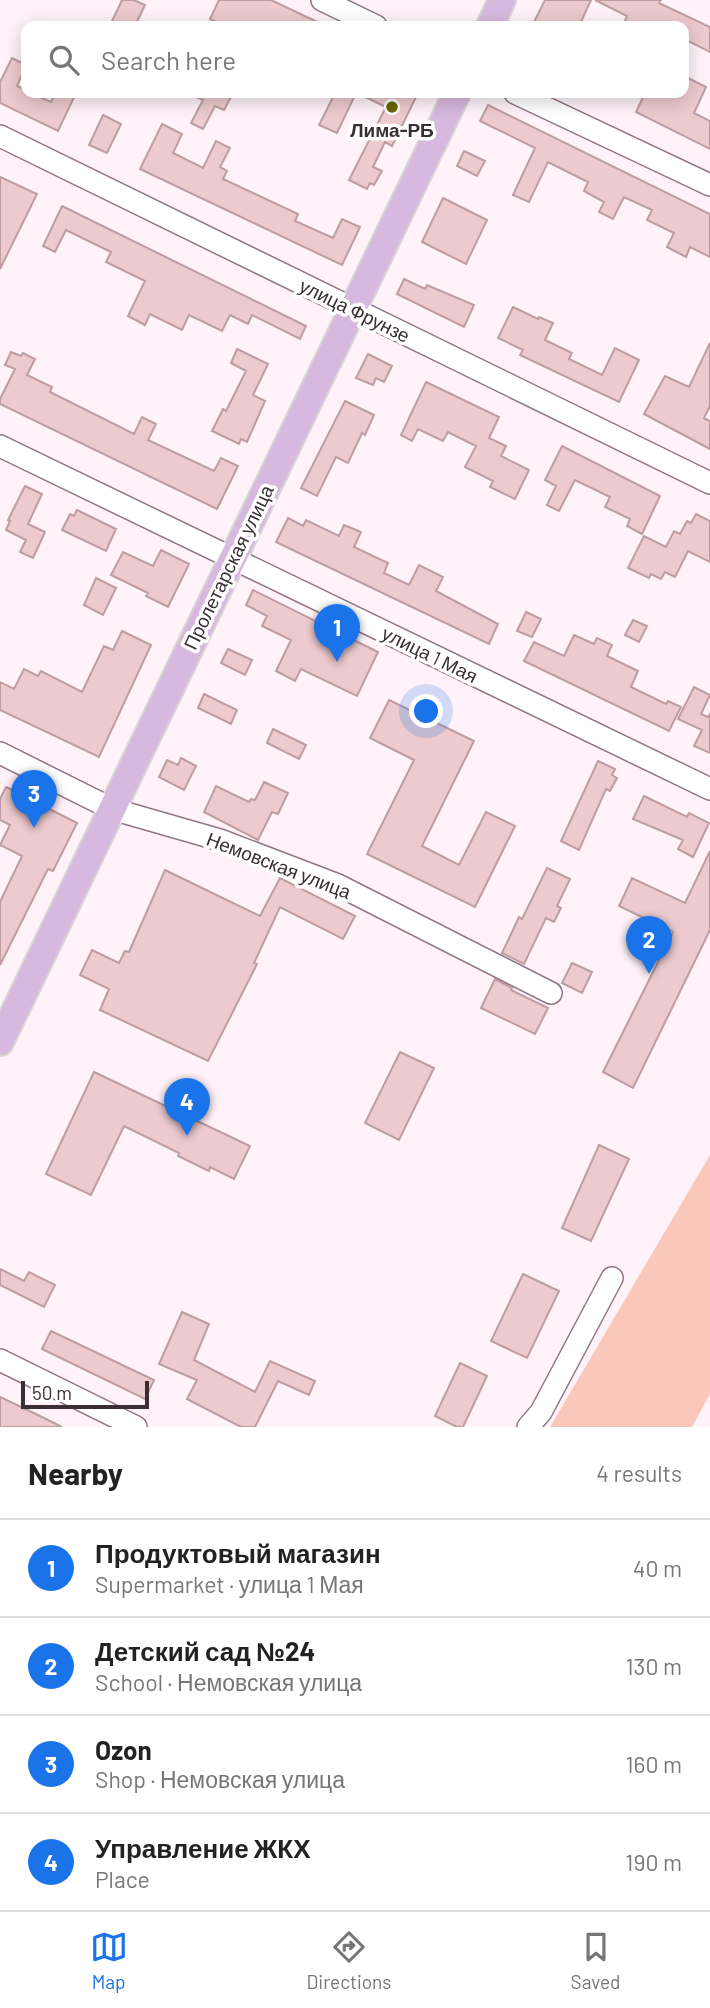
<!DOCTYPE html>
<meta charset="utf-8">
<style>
body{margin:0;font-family:Barlow,sans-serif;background:#f6f6f6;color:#222}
.scale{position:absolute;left:21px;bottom:18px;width:128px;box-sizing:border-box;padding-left:7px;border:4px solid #392e34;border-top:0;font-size:19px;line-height:24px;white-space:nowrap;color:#392e34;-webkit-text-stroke:5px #fff;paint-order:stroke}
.you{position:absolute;left:427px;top:712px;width:24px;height:24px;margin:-18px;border:5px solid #fff;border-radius:50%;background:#1a73e8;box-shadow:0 0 0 10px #1a73e833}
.badge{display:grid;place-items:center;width:46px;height:46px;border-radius:50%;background:#1a73e8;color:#fff;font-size:23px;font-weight:700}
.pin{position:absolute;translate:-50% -58px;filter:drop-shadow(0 2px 4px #0008)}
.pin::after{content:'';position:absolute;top:37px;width:24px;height:21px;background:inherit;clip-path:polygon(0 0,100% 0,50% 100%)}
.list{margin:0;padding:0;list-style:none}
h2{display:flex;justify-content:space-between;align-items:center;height:91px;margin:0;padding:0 28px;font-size:30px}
h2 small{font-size:23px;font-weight:400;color:#767676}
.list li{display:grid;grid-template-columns:46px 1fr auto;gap:21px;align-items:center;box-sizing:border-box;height:98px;padding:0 28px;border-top:2px solid #e0e0e0}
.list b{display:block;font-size:26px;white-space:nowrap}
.list p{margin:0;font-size:23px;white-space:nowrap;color:#767676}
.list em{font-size:23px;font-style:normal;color:#767676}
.icon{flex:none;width:38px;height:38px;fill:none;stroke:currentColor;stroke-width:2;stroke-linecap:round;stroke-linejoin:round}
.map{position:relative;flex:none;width:710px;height:1427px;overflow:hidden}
.search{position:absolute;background:#fff;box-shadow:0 4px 18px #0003;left:21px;right:21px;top:21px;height:77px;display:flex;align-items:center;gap:18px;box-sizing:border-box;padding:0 24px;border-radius:14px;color:#767676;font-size:26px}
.sheet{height:483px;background:#fff}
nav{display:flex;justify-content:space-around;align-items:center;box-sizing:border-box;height:98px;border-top:2px solid #e0e0e0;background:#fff;font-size:19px;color:#767676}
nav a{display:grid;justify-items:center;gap:4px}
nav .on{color:#1a73e8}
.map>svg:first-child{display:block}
.green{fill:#f9c8bb}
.building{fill:#eccace;stroke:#bd9da0;stroke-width:2}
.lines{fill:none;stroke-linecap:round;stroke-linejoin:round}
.minor-casing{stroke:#907684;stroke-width:24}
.major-casing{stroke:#d7d5d6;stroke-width:30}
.minor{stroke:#fff;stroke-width:21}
.major{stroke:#d7b9df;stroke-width:26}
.poi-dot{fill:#656806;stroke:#fff;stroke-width:2.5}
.labels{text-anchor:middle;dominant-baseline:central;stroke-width:7;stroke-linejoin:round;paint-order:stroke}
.poi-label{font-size:19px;font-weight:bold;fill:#392e34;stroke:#fff}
.street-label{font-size:19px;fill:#392e34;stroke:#fff}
</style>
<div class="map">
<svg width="710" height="1427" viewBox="0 0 710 1427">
<rect width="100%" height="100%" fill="#fff3f9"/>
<path class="green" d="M710,1155v239l-18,33h-142z"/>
<path class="building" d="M122,0h12l11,5 -10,21h-12l-11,-5z
M219,0h52l55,26h-102l-14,-7z
M545,0h46l-12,26h-47z
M595,0h66l-2,3 51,24v25l-26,-13v-13h-49l-10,-5 2,-5z
M12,58l14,7 -9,21 9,4v3h5l20,9 4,-9h21l-18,38 -58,-28v-21z
M688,78l18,9 -12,26 16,8v28l-74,-37 9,-19h39z
M188,93h35l8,4 -7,13 -9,-4 -12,23 -12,-6 12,-23z
M335,93h21l-19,40 -18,-8z
M357,93h61l-26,53 -7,-4 -12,25 9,4 -8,14 -4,-2 -3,6 -18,-9 37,-73z
M488,105l222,109v43l-20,-10 -4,10 -19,-10 7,-14 -27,-13 5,-10 -28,-13 -11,22 -14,-7 5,-10 -20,-11 4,-9 -40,-20 -19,40 -16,-7 22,-47 -55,-27z
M103,115l18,9 -14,29 -18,-8z
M162,124l20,10 -9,19 30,15 13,-27 14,7 -10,19 7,4 -4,8 75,35 -3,7 38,17 9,-19 18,8 -18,38 -202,-96z
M464,151l21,10 -8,15 -20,-10z
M0,177l37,17 -37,75z
M443,198l44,22 -21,44 -44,-22z
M62,206l244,120 -6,13 -48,-24 -4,9 -18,-9 -8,16 -33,-16 -7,15 -32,-16 -5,11 -17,-9 17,-35 -39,-19 5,-10 -45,-22 -11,22 -12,-6z
M404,279l21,10 2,-4 47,20 -10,22 -67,-33z
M513,307l25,12 1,-2 14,6 -8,17 27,13 -3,6 33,16 13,-27 24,12 -20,42 -99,-47 3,-5 -25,-12z
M710,343v63l-6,12 6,3v28l-66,-35 21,-38 24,11z
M237,349l31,15 -15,31 12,6 -18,41 -6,-3 -2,5 -27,-13 11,-22 3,2 20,-40 -15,-8z
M11,352l10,4 2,-3 12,6 -8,16 25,12 -2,5 84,42 8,-17 14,7 -8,16 66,31 7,-13 17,8 -21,43 -217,-105v-5l15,-30 -10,-4z
M368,354l24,12 -8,16 -8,-4 -3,7 -17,-7z
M426,382l73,35 -10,21 17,8 -5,10 28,14 -14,29 -25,-12 3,-6 -28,-14 11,-21 -28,-14 -5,9 -25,-12 -6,12 -11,-6z
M345,401l29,14 -9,20 -3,-2 -14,30 -12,-6 -19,39 -16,-8z
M562,446l98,50 -18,38 -15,-8 3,-7 -25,-12 5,-10 -35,-17 -16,31 -12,-6 9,-19 -11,-6z
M25,486l17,8 -14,30 17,8 -12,26 -13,-6 6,-12 -20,-10 4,-9 -2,-1z
M77,510l39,19 -10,22 -44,-21 8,-16 4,2z
M696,514l14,7v41l-22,-11 -13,26 -10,-5 -4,7 -10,-5 -2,4 -21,-10 16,-32 22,11 8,-16 6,3 7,-13 4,2z
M288,518l15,8 3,-6 33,16 5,-11 17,7 -7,15 34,16 -4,10 25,12 10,-20 24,12 -7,14 62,33 -9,20 -213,-102z
M161,550l28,14 -21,43 -22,-11 2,-3 -37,-18 12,-23 30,14z
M96,578l20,10 -13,27 -19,-10z
M253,590l125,62 -21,44 -56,-27 -6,12 -19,-10 15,-31 -29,-14 5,-10 -21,-11z
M526,612l15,7 -9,18 -15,-6z
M633,620l14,6 -8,16 -14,-7z
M122,631l29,14 -52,112 -99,-47v-28l14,7 10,-20 14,7 3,-5 41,21 22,-46 9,4z
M574,635l20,9 3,-6 15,7 -5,11 31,15 -7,16 35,17 2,-3 13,6 -12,24 -145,-70 10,-19 30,14z
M228,649l24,11 -7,15 -24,-12z
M694,687l16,8 -9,19 7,3 2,-3v39l-16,-7 8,-16 -24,-11z
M204,694l33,16 -6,14 -33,-16z
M389,700l85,41 -52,105 37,19 27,-53 29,14 -40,81 -108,-53 47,-94 -44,-22z
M273,729l33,16 -7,14 -32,-16z
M181,758l15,8 -12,24 -25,-13 8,-17 11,5z
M598,761l17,8 -3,6 5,3 -7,13 -4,-2 -27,61 -18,-9z
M264,782l24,11 -10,21 -6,-2 -14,28 -54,-28 12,-26 33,16 2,-3 4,1z
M6,787l71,36 -24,48 -5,-2 -48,96v-63l22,-46 -22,-11 10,-20 -10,-5v-21z
M644,796l43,21 2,-4 20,10 -16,34 -15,-8 5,-9 -50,-21z
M710,851v79l-77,158 -30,-16 70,-140 -54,-26 13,-28 53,25z
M547,868l23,11 -13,27 4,2 -7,14 -8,-4 -22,46 -22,-11 17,-36 3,2z
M165,870l95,46 20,-38 75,38 -12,23 -63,-32 -26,56 3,1 -49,97 -108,-51 9,-21 -29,-14 12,-25 27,13 6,-12 4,1z
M572,963l20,9 -10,21 -20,-10z
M495,979l17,9 -1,2 37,18 -13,26 -54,-26z
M400,1052l34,16 -35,72 -34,-17z
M94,1072l156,74 -16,33 -24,-12 -1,4 -31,-15 1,-3 -55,-27 -33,69 -45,-21z
M599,1145l30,14 -38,82 -29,-13z
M0,1269l24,12 5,-9 26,13 -11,22 -44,-22z
M523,1274l36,17 -32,67 -36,-17z
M182,1312l27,12 -15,36 61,32 15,-31 45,20 -6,14 -31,-14 -23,46h-14l-54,-28 10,-19 -38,-16z
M51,1331l103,49 -9,19 -103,-50z
M460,1363l27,13 -24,51h-6l-22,-11z
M0,1397l40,19 22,11h-62z"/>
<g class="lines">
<g class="minor-casing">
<path id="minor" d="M322,0l54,26
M515,93l195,92
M0,136l710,347
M0,446l710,343
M0,753l112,56 108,31 118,45 213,108
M0,1360l136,67
M528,1427l13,-15 71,-134"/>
</g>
<g class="major-casing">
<path id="major" d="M490,26l12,-26
M0,1042l457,-949"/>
</g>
<use href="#minor" class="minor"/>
<use href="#major" class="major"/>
</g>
<circle class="poi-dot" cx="392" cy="107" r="7"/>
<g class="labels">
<g class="poi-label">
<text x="392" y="129">Лима-РБ</text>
</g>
<g class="street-label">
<text transform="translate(355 310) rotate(26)">улица Фрунзе</text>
<text transform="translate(228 567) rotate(-64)">Пролетарская улица</text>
<text transform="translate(430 654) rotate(26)">улица 1 Мая</text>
<text transform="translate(279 865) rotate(21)">Немовская улица</text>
</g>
</g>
</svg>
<div class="scale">50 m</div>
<div class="you"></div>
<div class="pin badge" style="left:337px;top:662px">1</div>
<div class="pin badge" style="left:649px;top:974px">2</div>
<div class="pin badge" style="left:34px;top:828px">3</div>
<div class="pin badge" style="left:187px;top:1136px">4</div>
<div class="search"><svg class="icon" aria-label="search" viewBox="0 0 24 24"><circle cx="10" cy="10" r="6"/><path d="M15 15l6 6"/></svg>Search here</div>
</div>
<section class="sheet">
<h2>Nearby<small>4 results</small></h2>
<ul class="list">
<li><span class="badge">1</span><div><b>Продуктовый магазин</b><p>Supermarket · улица 1 Мая</p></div><em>40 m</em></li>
<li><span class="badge">2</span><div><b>Детский сад №24</b><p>School · Немовская улица</p></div><em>130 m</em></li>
<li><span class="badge">3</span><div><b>Ozon</b><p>Shop · Немовская улица</p></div><em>160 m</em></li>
<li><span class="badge">4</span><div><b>Управление ЖКХ</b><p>Place</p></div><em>190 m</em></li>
</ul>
</section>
<nav>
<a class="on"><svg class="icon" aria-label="map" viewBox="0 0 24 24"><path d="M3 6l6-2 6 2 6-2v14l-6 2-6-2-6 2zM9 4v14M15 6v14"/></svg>Map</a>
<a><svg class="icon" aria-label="directions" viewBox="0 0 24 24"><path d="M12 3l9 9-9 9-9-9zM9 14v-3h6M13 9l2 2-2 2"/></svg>Directions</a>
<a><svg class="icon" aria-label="saved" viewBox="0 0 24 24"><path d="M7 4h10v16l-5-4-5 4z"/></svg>Saved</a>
</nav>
